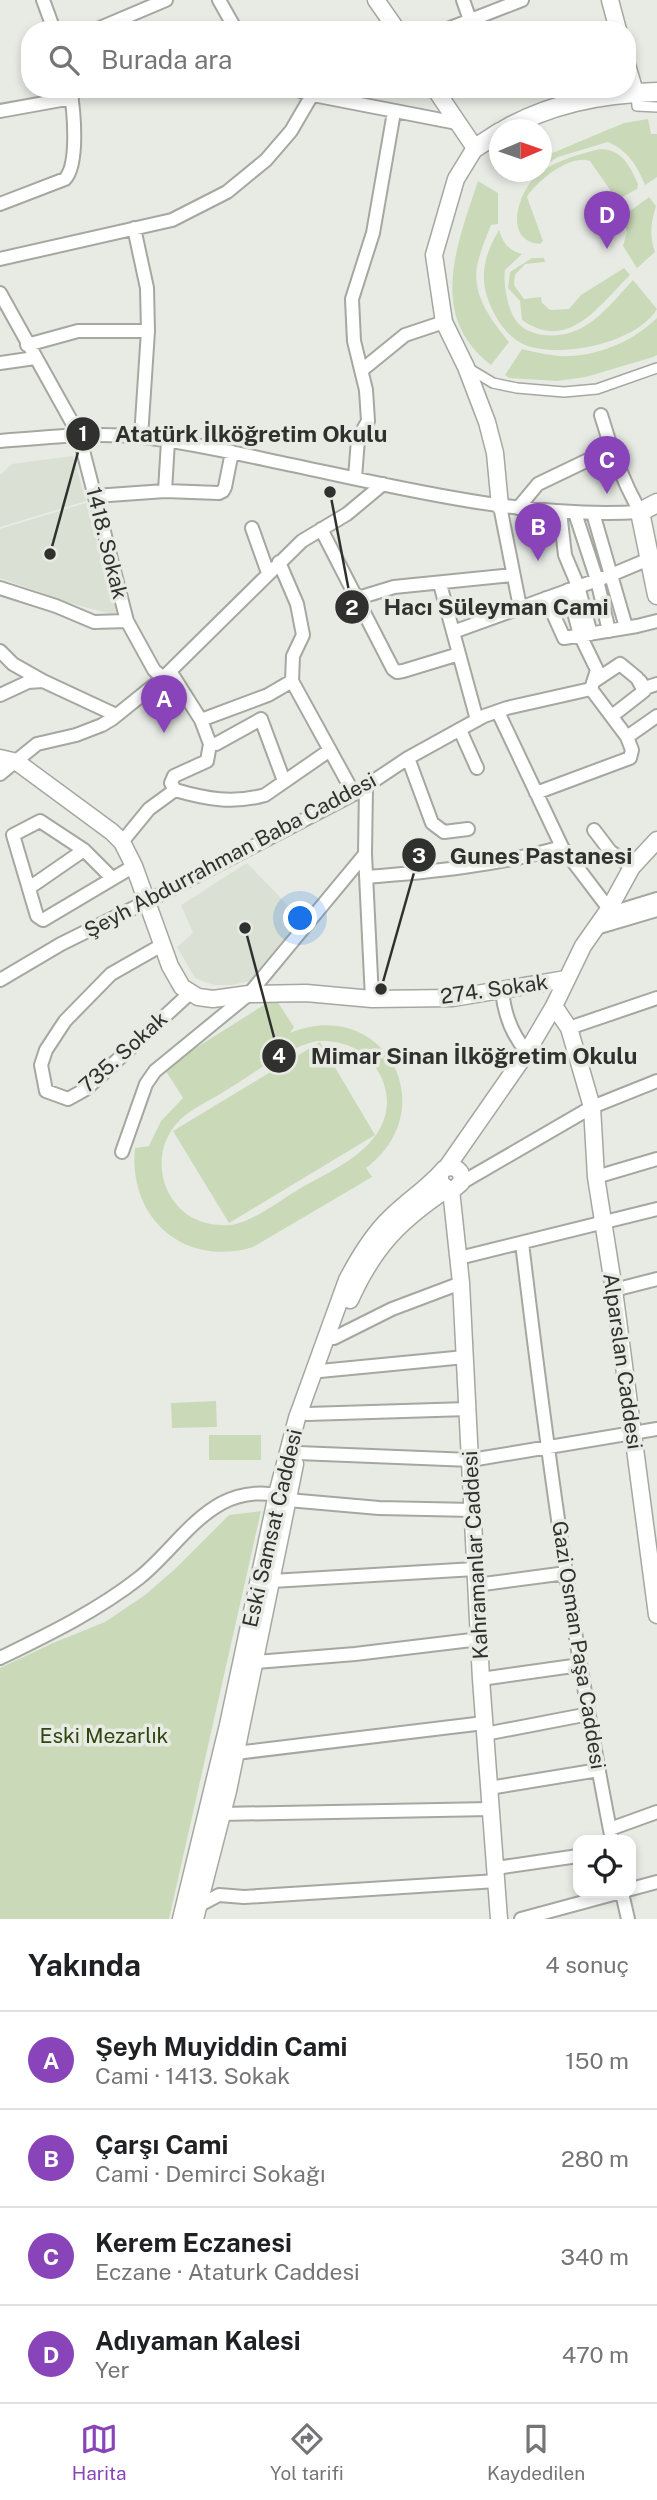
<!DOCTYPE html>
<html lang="tr">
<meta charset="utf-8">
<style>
body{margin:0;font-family:"Public Sans",sans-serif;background:#f2f2f2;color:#202124}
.controls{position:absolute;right:21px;bottom:21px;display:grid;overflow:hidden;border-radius:14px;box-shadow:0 4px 10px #0003}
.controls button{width:63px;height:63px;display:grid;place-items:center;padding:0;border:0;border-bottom:2px solid #e0e0e0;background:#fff;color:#202124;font:35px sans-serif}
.compass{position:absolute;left:489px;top:119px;width:63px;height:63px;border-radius:50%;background:#fff;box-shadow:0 4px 10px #0003;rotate:88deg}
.you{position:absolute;left:301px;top:919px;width:24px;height:24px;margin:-18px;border:5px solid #fff;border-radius:50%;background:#1a73e8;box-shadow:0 0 0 10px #1a73e833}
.badge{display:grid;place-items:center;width:46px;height:46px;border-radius:50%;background:#8844b8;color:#fff;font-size:23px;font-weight:700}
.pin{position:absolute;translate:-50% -58px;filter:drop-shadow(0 2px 4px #0008)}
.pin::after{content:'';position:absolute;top:37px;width:24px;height:21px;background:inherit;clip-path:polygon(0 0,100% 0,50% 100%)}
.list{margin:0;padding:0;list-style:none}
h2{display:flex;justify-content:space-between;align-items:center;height:91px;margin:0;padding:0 28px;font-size:30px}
h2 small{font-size:23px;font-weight:400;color:#757577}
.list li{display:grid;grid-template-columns:46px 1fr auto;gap:21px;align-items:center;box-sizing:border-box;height:98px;padding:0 28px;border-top:2px solid #e0e0e0}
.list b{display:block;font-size:26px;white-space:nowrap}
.list p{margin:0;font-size:23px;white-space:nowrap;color:#757577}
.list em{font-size:23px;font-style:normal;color:#757577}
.icon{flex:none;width:38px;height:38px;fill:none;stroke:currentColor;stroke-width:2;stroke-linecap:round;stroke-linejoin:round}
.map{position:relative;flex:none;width:657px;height:1919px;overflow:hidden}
.search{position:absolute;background:#fff;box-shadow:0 4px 10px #0003;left:21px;right:21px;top:21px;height:77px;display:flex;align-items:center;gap:18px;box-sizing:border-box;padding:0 24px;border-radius:28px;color:#757577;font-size:26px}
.sheet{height:483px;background:#fff}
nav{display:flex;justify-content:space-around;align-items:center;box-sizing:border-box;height:98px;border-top:2px solid #e0e0e0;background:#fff;font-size:19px;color:#757577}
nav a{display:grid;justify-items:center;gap:4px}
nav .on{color:#8844b8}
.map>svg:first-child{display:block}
.built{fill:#dae0d3}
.green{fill:#cadab9;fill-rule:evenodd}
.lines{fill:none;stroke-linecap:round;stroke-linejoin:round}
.pedestrian-casing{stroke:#a4a8a1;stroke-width:12}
.minor-casing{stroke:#a4a8a1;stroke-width:16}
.tertiary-casing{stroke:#a4a8a1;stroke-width:19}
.secondary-casing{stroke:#a4a8a1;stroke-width:21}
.pedestrian{stroke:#fff;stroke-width:9}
.minor{stroke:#fff;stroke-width:12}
.tertiary{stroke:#fff;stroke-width:16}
.secondary{stroke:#fff;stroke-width:18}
.labels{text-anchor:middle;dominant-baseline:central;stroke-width:7;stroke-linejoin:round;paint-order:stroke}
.street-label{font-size:21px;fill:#30312e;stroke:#e7ebe4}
.park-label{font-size:21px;fill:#30460e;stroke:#e7ebe4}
.leader{fill:none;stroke:#30312e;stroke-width:2.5}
.callout-dot{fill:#30312e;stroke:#e7ebe4;stroke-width:2.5}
.mark-label{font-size:21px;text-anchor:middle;font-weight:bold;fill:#fff}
.callout-label{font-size:23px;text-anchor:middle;font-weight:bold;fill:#30312e;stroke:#e7ebe4;stroke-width:7;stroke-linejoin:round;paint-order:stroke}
</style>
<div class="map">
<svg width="657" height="1919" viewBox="0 0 657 1919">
<rect width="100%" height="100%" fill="#e7ebe4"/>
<path class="built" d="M73,456l13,45 -86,26v-52l12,-11z
M86,503l31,110 -2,2 -49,-13 -66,-24v-49z
M247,863l57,59 -54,59 -18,4h-19l-18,-7 -18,-31 16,-14 -12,-28z"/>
<path class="green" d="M648,119l3,15h6v43l-12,8c-8,-20 -17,-34 -37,-43l-50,15 -16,10v-7l8,-6 74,-31z
M600,149c22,0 30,17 38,35l-1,5 -20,11 -27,-39c-20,-7 -53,20 -63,36l16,44 -3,3c-36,-3 -23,-48 -6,-66 16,-16 45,-24 66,-29z
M478,181l20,12v31l-7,1c-5,12 -10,25 -13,37 -8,31 13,58 31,80l-18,23c-64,-49 -34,-120 -13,-184z
M649,197l7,9c-5,16 -7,29 -1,46l-18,16 -14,-22 4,-14 -4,-11 3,-7z
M499,230c5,14 8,19 23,24l-17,16c-2,14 3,41 12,52 12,15 39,16 55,10 25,-8 44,-34 61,-52l24,29c-20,34 -97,50 -132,36 -12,-5 -21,-15 -27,-25 -20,-33 -18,-58 1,-90z
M532,258h12l1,4 -20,2 -10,11 -1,10 10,14 17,-2 1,6 8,7 19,-1 12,-14 43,-27 6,7c-31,30 -61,78 -108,45l-2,-19 -12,-13 2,-16z
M657,318v37l-4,2 -67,20 -29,4 -48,-3 -4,-3 17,-26c16,4 33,8 49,7 32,-2 63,-16 86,-38z
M275,998l19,29 -4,6c92,-38 156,74 76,135l6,9 -119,70c-69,21 -125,-29 -118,-99l14,-2 12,-25 22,-23 -19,-30zM317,1041c22,-1 42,5 56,23 9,11 14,25 14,39 -2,47 -56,67 -91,88 -20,12 -42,30 -65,34 -13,1 -25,-1 -36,-6 -37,-19 -45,-70 -15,-99 11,-11 27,-18 40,-26 29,-17 65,-46 97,-53z
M320,1042l55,93 -146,88 -56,-92z
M216,1401l1,26 -45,1 -1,-25z
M209,1435h52v25h-52z
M261,1511l-92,408h-169v-251l53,-25 52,-21 40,-27 30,-26 54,-54z"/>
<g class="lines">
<g class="pedestrian-casing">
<path id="pedestrian" d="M642,94l-6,1 1,11 20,1
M468,368l25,15 24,5 47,4 33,-3 60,-21"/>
</g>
<g class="minor-casing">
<path id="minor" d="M43,0l11,30
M219,0l17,30
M463,0l7,20
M95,30l71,-30
M445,30l77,-30
M296,89l12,5 149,29
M0,111l72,-13
M0,204l65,-25c14,-15 9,-69 5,-90
M134,228l13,60 1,43 -7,106
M0,259l172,-39 55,-28 39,-32 25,-29 21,-36
M0,293l79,142 48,186 27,49 9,8
M27,345l51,-14h70
M0,363l35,-5
M362,370l43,-35 39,-13
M0,441c47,-4 96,-9 143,-4 42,5 84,14 125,23 122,25 246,59 372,52 -17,-31 -29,-62 -39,-97
M355,478l3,-39 10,-18 -2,-31 -12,-49 -2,-42 21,-66 21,-121
M165,491l3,-50
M95,496l70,-5 54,2 4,-2 2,-4 7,-35
M500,506l20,101
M518,508l20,-24 73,-35
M560,512l5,43 13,31 13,48
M575,513l22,67 12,51
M593,513l33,114
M252,528l16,45
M321,529l72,140 4,3 6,-1 56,-17
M279,562l18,42 6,31 -10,21 -1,25 62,113
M440,584l37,136
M0,588l56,18 38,16 33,-1
M358,598l36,-11 119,-12
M546,598l18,40 73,-12 20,-5
M453,632l158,-57 45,-19
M0,651l13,13 30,17
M170,671l31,49 9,24 -3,17 -33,15 -3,7 4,7
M640,681l5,7 12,-4
M593,682l27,-18 17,14 7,13 -32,25
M591,689l36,48
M0,695l28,-13 15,-1 73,34
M498,712l64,135 47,62
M201,720l67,-25 24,-14
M460,730l17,38
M210,744h6l45,-25 23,62
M408,758l24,65 12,9 24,-3
M0,774l37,-30 39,-9 26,-10 10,-6 51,-41 139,-137 45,-27 36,-30
M366,786l-1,68 7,145
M175,790c31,9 58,14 90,5l65,-45
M536,793l94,-35 2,-8 -5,-13 30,-21
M594,830l16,21 22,16
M122,842l27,-33 26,-19
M366,877c66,-5 133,-12 196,-30
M112,878l-28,-28 -44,-29 -27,14 24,81 6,4 91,-54
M29,888l55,-38
M605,915l52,-16
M596,928l61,-18
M162,945l-51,29 -46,47 -19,29 -5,15 5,26 22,8 18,-10 104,-96
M0,980l61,-36 87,-43 206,-107 54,-36 76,-42 23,-8 84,-19 6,-19 -17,-35 -12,-45
M502,990c2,22 10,45 25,62
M569,1028l88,-30
M122,1152l24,-68 9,-13 94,-77 116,-140
M596,1177l61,-18
M461,1183l131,-76 65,-26
M522,1243c24,200 51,400 90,597
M459,1258l198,-49
M614,1290l43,-11
M334,1338l58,-29 69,-26
M320,1371l145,-14
M307,1414l161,-5
M298,1453l173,7 186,-31
M272,1581l203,-12
M476,1585l90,-12
M0,1658c47,-23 97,-47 139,-80 29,-23 50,-57 83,-75 19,-10 47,-14 66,-3l91,8 94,2
M256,1662l99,-8 125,-15
M481,1679l99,-14
M485,1734l104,-20
M236,1753l248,-30
M489,1788l110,-18
M221,1814l270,-5
M610,1829l47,-17
M496,1868l82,-12
M631,1889l26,-7
M622,1893l6,26
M198,1906l21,-11 25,2 253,-16
M521,1919l96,-26"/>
</g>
<g class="tertiary-casing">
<path id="tertiary" d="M376,0l21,30
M610,0l8,30
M627,65l8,27
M435,89l40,59 -19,31 -22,76 10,67 22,45 21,55 8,31 5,53
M0,758l17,4 95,70 10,10 12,24 36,100 12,21 16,10 15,2 36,-5 57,-1 66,6 81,-1 113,-19
M554,1006l15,22 23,79 4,70 18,113 43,325
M447,1167l80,-115 27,-46 29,-60 26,-37 23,-42 25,-27
M451,1190l10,93 20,396 18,240
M350,1300c24,-53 49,-79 97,-111
M181,1919l47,-194 49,-231 20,-76 50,-138c12,-23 25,-45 44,-63 17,-17 38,-30 53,-48 11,-5 20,2 17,14l-7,6h-7l-7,-7v-7
M195,1919l33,-128 67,-327"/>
</g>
<g class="secondary-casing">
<path id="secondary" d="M504,130c47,-27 100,-37 153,-38
M475,148l25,-16
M657,503l-17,9 17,83"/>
</g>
<use href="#pedestrian" class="pedestrian"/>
<use href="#minor" class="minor"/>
<use href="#tertiary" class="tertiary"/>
<use href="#secondary" class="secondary"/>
</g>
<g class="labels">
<g class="street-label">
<text transform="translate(107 543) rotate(76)">1418. Sokak</text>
<text transform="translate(230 855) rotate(-28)">Şeyh Abdurrahman Baba Caddesi</text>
<text transform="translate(494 989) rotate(-8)">274. Sokak</text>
<text transform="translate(123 1052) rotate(-42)">735. Sokak</text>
<text transform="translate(623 1361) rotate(82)">Alparslan Caddesi</text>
<text transform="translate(272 1528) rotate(-77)">Eski Samsat Caddesi</text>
<text transform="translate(475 1555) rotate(-93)">Kahramanlar Caddesi</text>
<text transform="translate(579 1645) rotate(81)">Gazi Osman Paşa Caddesi</text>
</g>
<g class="park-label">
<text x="104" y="1735">Eski Mezarlık</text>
</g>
</g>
<path class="leader" d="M50 554L83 434M330 492L352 607M381 989L419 855M245 928L279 1056"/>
<g class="callout-dot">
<circle cx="50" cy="554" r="7"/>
<circle cx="330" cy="492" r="7"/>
<circle cx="381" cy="989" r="7"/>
<circle cx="245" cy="928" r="7"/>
<circle cx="83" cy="434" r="18"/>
<circle cx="352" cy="607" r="18"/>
<circle cx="419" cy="855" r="18"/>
<circle cx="279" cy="1056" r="18"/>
</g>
<g class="mark-label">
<text x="83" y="441">1</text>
<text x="352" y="615">2</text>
<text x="419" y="863">3</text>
<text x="279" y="1063">4</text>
</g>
<g class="callout-label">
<text x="251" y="442">Atatürk İlköğretim Okulu</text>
<text x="496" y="615">Hacı Süleyman Cami</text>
<text x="541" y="864">Gunes Pastanesi</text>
<text x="474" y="1064">Mimar Sinan İlköğretim Okulu</text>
</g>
</svg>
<div class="controls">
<button><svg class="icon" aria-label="locate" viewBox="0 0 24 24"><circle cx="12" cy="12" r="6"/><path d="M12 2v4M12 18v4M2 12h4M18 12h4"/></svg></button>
</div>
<svg class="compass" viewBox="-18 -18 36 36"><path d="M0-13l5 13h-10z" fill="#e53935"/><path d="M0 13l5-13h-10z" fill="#757577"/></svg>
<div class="you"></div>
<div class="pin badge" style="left:164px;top:733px">A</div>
<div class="pin badge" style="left:538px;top:561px">B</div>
<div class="pin badge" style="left:607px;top:494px">C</div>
<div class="pin badge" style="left:607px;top:249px">D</div>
<div class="search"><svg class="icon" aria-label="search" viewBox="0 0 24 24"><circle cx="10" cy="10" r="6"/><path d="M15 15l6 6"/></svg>Burada ara</div>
</div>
<section class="sheet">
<h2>Yakında<small>4 sonuç</small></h2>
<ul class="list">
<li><span class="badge">A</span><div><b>Şeyh Muyiddin Cami</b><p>Cami · 1413. Sokak</p></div><em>150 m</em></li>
<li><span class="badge">B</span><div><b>Çarşı Cami</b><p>Cami · Demirci Sokağı</p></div><em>280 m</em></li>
<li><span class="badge">C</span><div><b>Kerem Eczanesi</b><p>Eczane · Ataturk Caddesi</p></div><em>340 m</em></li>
<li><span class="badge">D</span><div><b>Adıyaman Kalesi</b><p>Yer</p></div><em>470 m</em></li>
</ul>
</section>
<nav>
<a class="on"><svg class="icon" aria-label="map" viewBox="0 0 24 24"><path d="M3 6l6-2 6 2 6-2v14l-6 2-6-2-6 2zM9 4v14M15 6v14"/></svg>Harita</a>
<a><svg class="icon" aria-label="directions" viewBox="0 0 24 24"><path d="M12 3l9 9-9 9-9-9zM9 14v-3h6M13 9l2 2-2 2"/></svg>Yol tarifi</a>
<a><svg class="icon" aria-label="saved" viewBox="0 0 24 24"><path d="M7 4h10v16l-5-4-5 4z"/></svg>Kaydedilen</a>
</nav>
